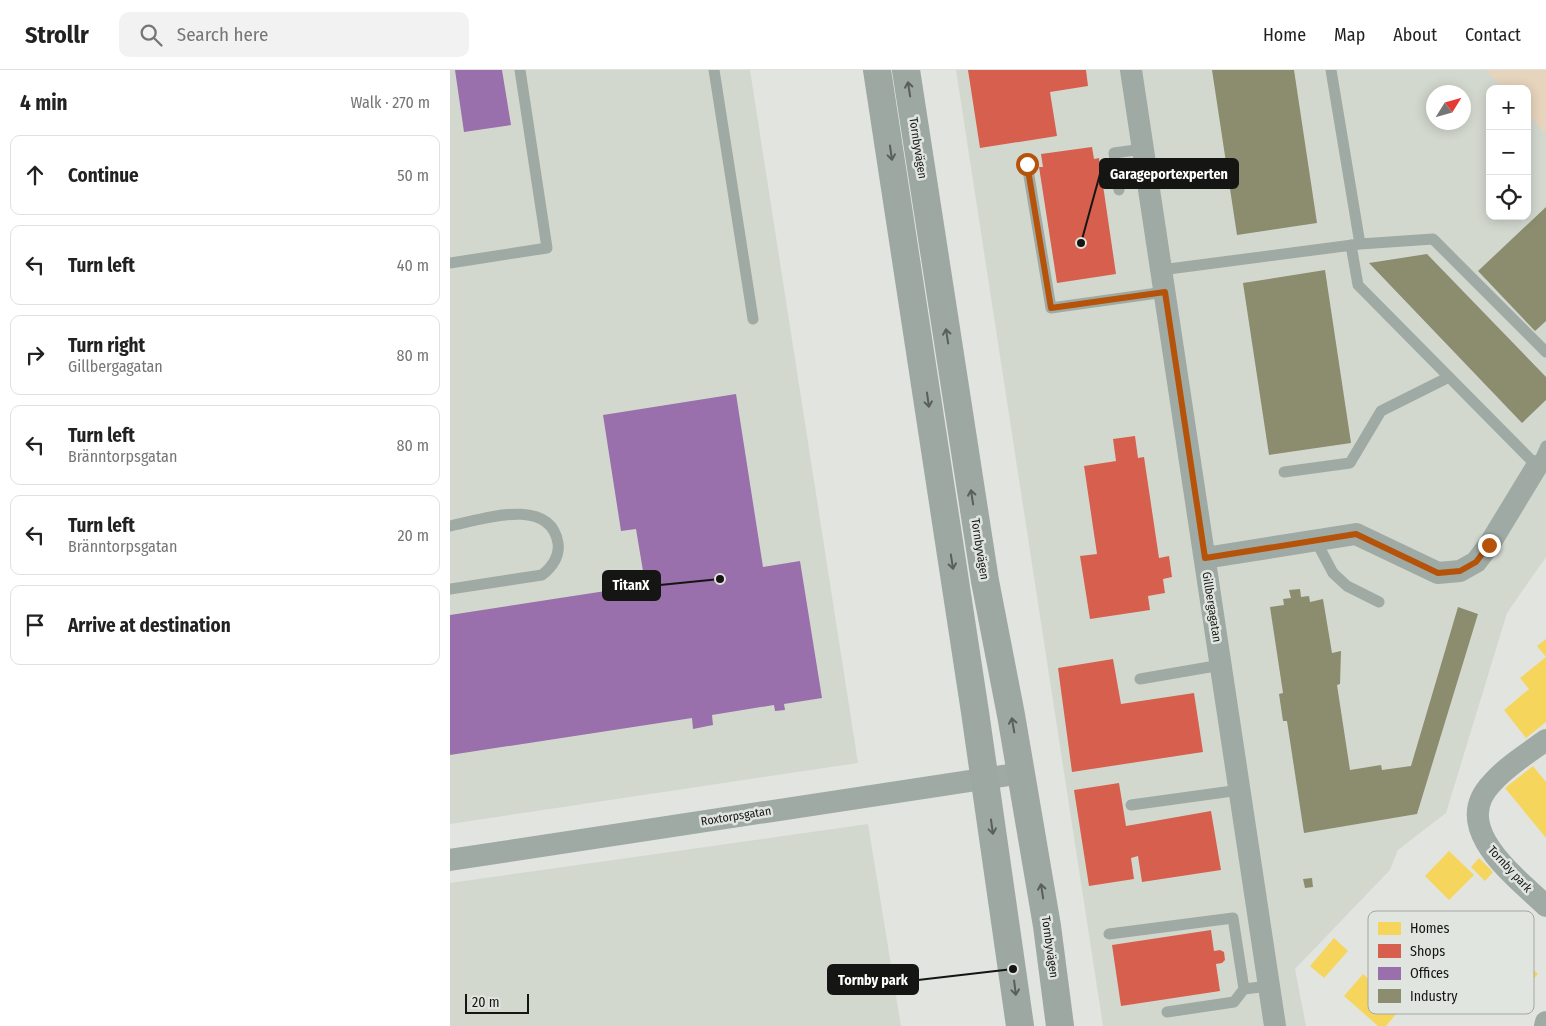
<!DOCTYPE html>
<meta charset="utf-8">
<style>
body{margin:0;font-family:"Fira Sans Condensed",sans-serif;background:#f2f2f2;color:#222}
.controls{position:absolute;right:15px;top:15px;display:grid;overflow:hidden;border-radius:10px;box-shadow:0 2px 12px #0003}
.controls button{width:45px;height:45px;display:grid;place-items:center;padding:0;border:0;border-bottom:1px solid #e0e0e0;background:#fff;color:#222;font:25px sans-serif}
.compass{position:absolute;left:976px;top:15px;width:45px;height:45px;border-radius:50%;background:#fff;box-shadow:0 2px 12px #0003;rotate:53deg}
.scale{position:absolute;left:15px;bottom:12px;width:64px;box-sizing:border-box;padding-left:5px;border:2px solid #151614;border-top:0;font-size:14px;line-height:18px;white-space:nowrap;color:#151614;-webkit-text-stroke:4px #e1e5df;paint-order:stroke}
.stop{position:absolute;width:15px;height:15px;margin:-11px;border:4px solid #b45309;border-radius:50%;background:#fff}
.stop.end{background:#b45309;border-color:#fff;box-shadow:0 1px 5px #0008}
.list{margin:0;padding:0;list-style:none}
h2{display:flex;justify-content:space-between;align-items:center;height:65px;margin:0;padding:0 20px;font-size:21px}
h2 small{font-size:16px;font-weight:400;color:#767676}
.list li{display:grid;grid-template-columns:32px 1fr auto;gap:15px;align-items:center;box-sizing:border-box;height:80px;margin:0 10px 10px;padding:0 10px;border:1px solid #e0e0e0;border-radius:10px}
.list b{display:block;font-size:19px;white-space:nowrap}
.list p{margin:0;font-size:16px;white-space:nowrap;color:#767676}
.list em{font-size:16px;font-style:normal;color:#767676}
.icon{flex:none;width:28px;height:28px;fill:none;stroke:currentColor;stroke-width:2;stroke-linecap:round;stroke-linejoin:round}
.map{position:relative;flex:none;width:1096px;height:956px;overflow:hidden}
header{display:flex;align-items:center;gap:30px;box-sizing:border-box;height:70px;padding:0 25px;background:#fff;border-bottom:1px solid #e0e0e0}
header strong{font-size:24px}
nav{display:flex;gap:28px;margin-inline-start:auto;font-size:18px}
.search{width:350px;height:45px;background:#f2f2f2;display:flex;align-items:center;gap:12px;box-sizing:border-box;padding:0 18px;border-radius:10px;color:#767676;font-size:19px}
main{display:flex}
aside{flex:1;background:#fff}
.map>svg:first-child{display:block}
.built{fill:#d3d8cf;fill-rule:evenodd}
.green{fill:#e6d4bd}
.homes{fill:#f6d55c}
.shops{fill:#d6604d}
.offices{fill:#9970ab}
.industry{fill:#8c8c6e}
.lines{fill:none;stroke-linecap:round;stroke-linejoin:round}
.service{stroke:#9faaa4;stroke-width:11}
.minor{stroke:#9faaa4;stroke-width:22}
.secondary{stroke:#9da8a3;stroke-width:28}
.oneway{stroke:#595f5c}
.route{stroke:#b45309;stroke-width:6}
.labels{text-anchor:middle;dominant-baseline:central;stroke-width:5;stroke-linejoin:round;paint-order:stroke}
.street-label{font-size:12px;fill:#151614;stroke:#e1e5df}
.key{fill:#e1e5df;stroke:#a4a7a2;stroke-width:1}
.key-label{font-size:14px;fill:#151614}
.leader{fill:none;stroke:#151614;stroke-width:2}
.callout-dot{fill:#151614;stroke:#e1e5df;stroke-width:2}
.callout{fill:#151614;stroke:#151614;stroke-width:2}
.callout-label{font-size:14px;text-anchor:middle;font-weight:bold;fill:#fff}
</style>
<header>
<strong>Strollr</strong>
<div class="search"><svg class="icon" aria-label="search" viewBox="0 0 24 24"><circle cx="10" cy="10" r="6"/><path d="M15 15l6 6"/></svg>Search here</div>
<nav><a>Home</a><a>Map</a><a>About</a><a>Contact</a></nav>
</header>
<main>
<aside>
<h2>4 min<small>Walk · 270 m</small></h2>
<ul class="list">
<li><svg class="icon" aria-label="ahead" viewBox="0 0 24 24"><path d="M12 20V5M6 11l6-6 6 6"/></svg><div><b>Continue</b></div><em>50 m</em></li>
<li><svg class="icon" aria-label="left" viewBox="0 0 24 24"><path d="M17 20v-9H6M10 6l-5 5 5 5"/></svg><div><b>Turn left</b></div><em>40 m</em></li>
<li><svg class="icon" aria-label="right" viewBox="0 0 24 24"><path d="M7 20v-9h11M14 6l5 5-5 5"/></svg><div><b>Turn right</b><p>Gillbergagatan</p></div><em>80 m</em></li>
<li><svg class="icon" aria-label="left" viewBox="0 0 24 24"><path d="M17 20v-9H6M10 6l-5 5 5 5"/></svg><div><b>Turn left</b><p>Bränntorpsgatan</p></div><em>80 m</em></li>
<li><svg class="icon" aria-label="left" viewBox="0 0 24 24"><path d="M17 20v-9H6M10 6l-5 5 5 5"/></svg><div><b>Turn left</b><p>Bränntorpsgatan</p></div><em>20 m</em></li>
<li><svg class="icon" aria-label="arrive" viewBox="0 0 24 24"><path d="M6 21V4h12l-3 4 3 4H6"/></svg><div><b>Arrive at destination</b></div></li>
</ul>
</aside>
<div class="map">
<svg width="1096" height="956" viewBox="0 0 1096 956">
<rect width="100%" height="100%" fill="#e2e4e0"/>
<path class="built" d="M0,0h300l108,693 -408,61z
M506,0h590v487l-39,56 -61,200 -48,37 -8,20 -95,99 11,57h-203zM1040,19h37v127h-37zM984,22h30v30h-30z
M418,754l33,202h-451v-143z"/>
<path class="green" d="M1036,0h60v64l-19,-20v-25h-23z"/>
<path class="homes" d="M1096,569v18l-9,-11z
M1096,587v65l-20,16 -22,-28 25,-21 -9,-11z
M1083,696l13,16v56l-41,-50z
M999,781l25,24 -25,25 -24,-24z
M1029,788l14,14 -8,9 -14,-14z
M1041,860l47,44 -19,21 -47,-44z
M884,868l14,13 -24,27 -14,-12z
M913,904l38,34 -15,18h-8l-34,-30z"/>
<path class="shops" d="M518,0h118l2,16 -38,6 7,44 -77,12z
M642,77l2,12 5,-1 17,116 -59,9 -18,-116h4l-2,-13z
M685,366l3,22 6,-1 15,101 10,-2 3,21 -9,2 2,14 -17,3 2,14 -60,9 -10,-63 17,-2 -13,-88 32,-5 -3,-22z
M663,589l8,45 73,-11 9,59 -131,20 -14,-104z
M669,713l7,43 85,-15 10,59 -79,12 -4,-26 -7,2 3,21 -45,7 -15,-96z
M761,860l3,21 6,-1 4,2 1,8 -3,3 -6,1 4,27 -99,15 -9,-61z"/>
<path class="offices" d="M5,0h47l9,55 -47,7z
M286,324l27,173 37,-6 22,137 -38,6 1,6 -10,1 -1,-6 -62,10 1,10 -20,4 -1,-11 -242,37v-140l188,-29 -2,-14 7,-1 -7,-42 -15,2 -18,-116z"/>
<path class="industry" d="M762,0h82l23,153 -80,12z
M1096,137v114l-11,10 -57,-60z
M977,184l119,123v23l-24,23 -153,-160z
M875,200l26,173 -82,12 -26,-172z
M850,519l1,8 8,-1 1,6 13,-3 9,54 9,-2 -1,33 -3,1 13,85 31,-5 1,5 29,-4 47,-159 20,7 -61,200 -113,19 -17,-112h-4l-4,-27 4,-1 -13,-86 14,-2 -1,-6 8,-1 -2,-8z
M862,808l1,9 -8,1 -2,-9z"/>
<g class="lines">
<path class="service" d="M264,0l39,249
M577,94l24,144 114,-16
M669,120l-5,-37 29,-4
M910,174l73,-5 113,113
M901,175l7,40 179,181 9,-20
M0,193l97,-15 -27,-178
M711,200l199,-26 -29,-174
M834,402l66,-9 31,-52 68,-34
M0,456c30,-6 100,-31 108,17 2,14 -6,24 -16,32l-92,14
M866,471l17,32 14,13 32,16
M690,609l81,-14
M681,735l109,-15
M659,864l124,-16 11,71
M717,942l67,-10 10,-13 25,-3"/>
<path class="minor" d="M681,0l144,956
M755,488l151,-24 82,39 22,-2 16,-9 13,-17 48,-79
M1096,670c-18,13 -39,26 -54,43 -43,45 23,93 54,123
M0,790l572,-87
M1095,956l1,-4"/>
<path class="secondary" d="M427,0l98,642 45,314
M456,0l79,511 26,134 36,211 13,100"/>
</g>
<defs><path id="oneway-shaft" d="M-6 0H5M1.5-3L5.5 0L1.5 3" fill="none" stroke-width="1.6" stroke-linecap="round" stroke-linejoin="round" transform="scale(1.25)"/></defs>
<g class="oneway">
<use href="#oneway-shaft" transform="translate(459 19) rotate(-99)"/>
<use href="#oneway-shaft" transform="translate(441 83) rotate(82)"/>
<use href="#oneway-shaft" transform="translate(497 266) rotate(-99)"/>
<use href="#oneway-shaft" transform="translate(478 330) rotate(82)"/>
<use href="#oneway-shaft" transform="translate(522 427) rotate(-99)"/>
<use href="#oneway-shaft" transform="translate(502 492) rotate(81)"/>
<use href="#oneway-shaft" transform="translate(563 655) rotate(-100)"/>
<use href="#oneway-shaft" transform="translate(542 757) rotate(82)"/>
<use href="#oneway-shaft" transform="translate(592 821) rotate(-99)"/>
<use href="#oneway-shaft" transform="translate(565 918) rotate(83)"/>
</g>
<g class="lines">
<path class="route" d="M577,94l24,144 114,-16 40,266 151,-24 82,39 22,-2 16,-9 13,-17"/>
</g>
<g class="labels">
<g class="street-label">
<text transform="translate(468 78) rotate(81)">Tornbyvägen</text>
<text transform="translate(530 479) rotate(81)">Tornbyvägen</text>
<text transform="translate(762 537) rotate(81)">Gillbergagatan</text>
<text transform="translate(286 746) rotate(-9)">Roxtorpsgatan</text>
<text transform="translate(1060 799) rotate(47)">Tornby park</text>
<text transform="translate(600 877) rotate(82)">Tornbyvägen</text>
</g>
</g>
<rect x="918" y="841" width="166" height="103" rx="8" class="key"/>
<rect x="928" y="852" width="23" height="13" fill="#f6d55c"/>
<rect x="928" y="874" width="23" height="14" fill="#d6604d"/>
<rect x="928" y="897" width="23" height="13" fill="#9970ab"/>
<rect x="928" y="919" width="23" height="14" fill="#8c8c6e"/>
<g class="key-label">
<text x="960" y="863">Homes</text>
<text x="960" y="886">Shops</text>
<text x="960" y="908">Offices</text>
<text x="960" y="931">Industry</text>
</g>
<path class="leader" d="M631 173L650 104M270 509L210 515M563 899L468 910"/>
<g class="callout-dot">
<circle cx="631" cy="173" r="5"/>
<circle cx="270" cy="509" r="5"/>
<circle cx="563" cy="899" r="5"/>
</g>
<g class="callout">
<rect x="650" y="89" width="138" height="29" rx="5"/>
<rect x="153" y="501" width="57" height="29" rx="5"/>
<rect x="378" y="895" width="90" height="29" rx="5"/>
</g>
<g class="callout-label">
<text x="719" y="109">Garageportexperten</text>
<text x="181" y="520">TitanX</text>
<text x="423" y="915">Tornby park</text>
</g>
</svg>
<div class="controls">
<button>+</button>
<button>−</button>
<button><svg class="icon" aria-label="locate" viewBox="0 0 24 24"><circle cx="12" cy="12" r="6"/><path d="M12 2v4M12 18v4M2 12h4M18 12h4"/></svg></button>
</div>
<svg class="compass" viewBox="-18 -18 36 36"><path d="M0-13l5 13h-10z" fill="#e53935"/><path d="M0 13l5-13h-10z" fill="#767676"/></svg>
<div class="scale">20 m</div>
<div class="stop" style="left:577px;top:94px"></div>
<div class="stop end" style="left:1039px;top:475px"></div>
</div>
</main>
